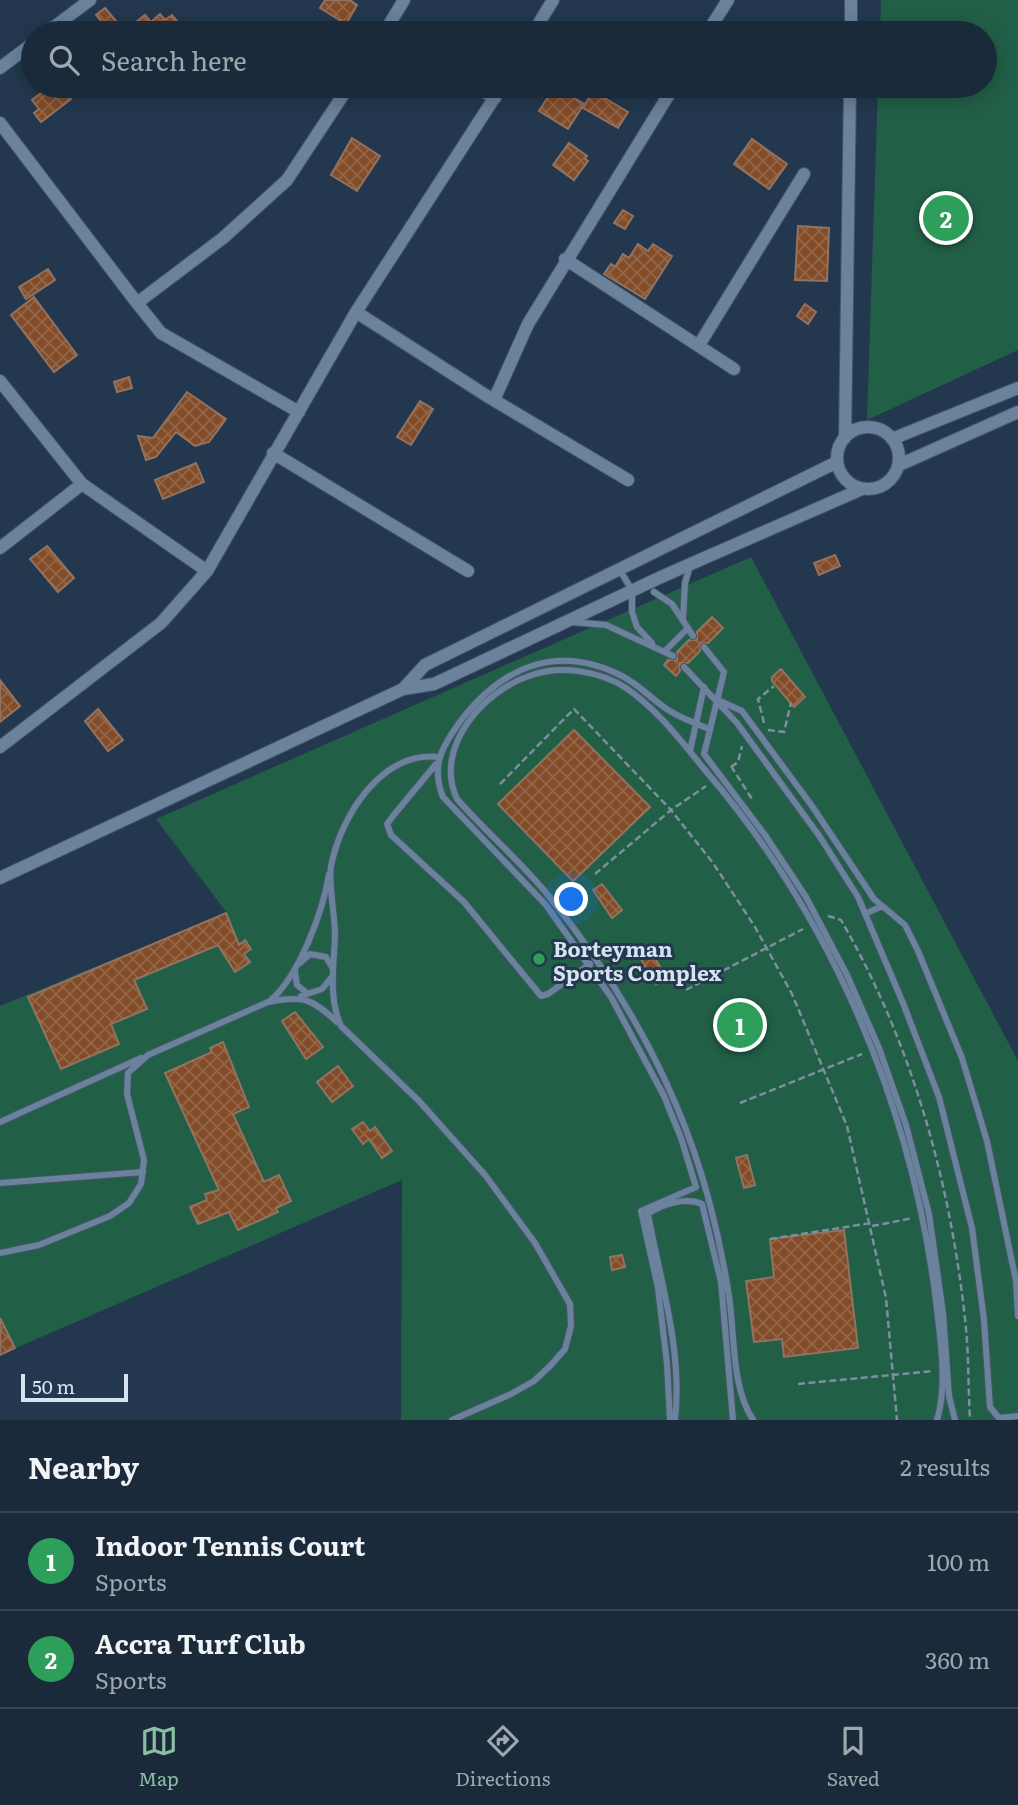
<!DOCTYPE html>
<style>
body{margin:0;font-family:Literata,serif;background:#273645;color:#f1f3f6}
.scale{position:absolute;left:21px;bottom:18px;width:107px;box-sizing:border-box;padding-left:7px;border:4px solid #d6e3f1;border-top:0;font-size:19px;line-height:24px;white-space:nowrap;color:#d6e3f1;-webkit-text-stroke:5px #23384e;paint-order:stroke}
.you{position:absolute;left:572px;top:900px;width:24px;height:24px;margin:-18px;border:5px solid #fff;border-radius:50%;background:#1a73e8;box-shadow:0 0 0 10px #1a73e833}
.badge{display:grid;place-items:center;width:46px;height:46px;border-radius:50%;background:#8abfa5;color:#fff;font-size:23px;font-weight:700}
.pin{position:absolute;translate:-50% -50%;border:4px solid #fff;box-shadow:0 2px 7px #0006}
.list{margin:0;padding:0;list-style:none}
h2{display:flex;justify-content:space-between;align-items:center;height:91px;margin:0;padding:0 28px;font-size:30px}
h2 small{font-size:23px;font-weight:400;color:#9fa7af}
.list li{display:grid;grid-template-columns:46px 1fr auto;gap:21px;align-items:center;box-sizing:border-box;height:98px;padding:0 28px;border-top:2px solid #384654}
.list b{display:block;font-size:26px;white-space:nowrap}
.list p{margin:0;font-size:23px;white-space:nowrap;color:#9fa7af}
.list em{font-size:23px;font-style:normal;color:#9fa7af}
.icon{flex:none;width:38px;height:38px;fill:none;stroke:currentColor;stroke-width:2;stroke-linecap:round;stroke-linejoin:round}
.map{position:relative;flex:none;width:1018px;height:1420px;overflow:hidden}
.search{position:absolute;background:#1a2a3a;box-shadow:0 4px 18px #0003;left:21px;right:21px;top:21px;height:77px;display:flex;align-items:center;gap:18px;box-sizing:border-box;padding:0 24px;border-radius:38px;color:#9fa7af;font-size:26px}
.sheet{height:287px;background:#1a2a3a}
nav{display:flex;justify-content:space-around;align-items:center;box-sizing:border-box;height:98px;border-top:2px solid #384654;background:#1a2a3a;font-size:19px;color:#9fa7af}
nav a{display:grid;justify-items:center;gap:4px}
nav .on{color:#8abfa5}
.map>svg:first-child{display:block}
.pitch{fill:#225f47}
.building{fill:url(#building-cross-hatch);stroke:#927361;stroke-width:2}
.lines{fill:none;stroke-linecap:round;stroke-linejoin:round}
.service-casing{stroke:#435668;stroke-width:8}
.minor-casing{stroke:#435668;stroke-width:14}
.path{stroke:#7d8ea0;stroke-width:2.5;stroke-dasharray:7 3.5;stroke-linecap:butt}
.service{stroke:#6a829b;stroke-width:6}
.minor{stroke:#6a829b;stroke-width:12}
.leisure-dot{fill:#2e9e5b;stroke:#23384e;stroke-width:2.5}
.labels{text-anchor:middle;dominant-baseline:central;stroke-width:6;stroke-linejoin:round;paint-order:stroke}
.poi-label{font-size:21px;font-weight:bold;fill:#d6e3f1;stroke:#23384e;text-anchor:start}
</style>
<div class="map">
<svg width="1018" height="1420" viewBox="0 0 1018 1420">
<defs>
<pattern id="building-cross-hatch" width="8" height="8" patternUnits="userSpaceOnUse" patternTransform="scale(1.75)"><rect width="8" height="8" fill="#834c29"/><path d="M0 0l8 8M0 8l8-8" fill="none" stroke="#946648"/></pattern>
</defs>
<rect width="100%" height="100%" fill="#23384e"/>
<path class="pitch" d="M881,0h137v350l-151,70 11,-334h107v-53h-105z
M751,557l267,504v359h-617l1,-240 -402,175v-349l227,-93 -71,-94z"/>
<path class="building" d="M325,0h25l7,5 -11,19 -26,-16z
M105,8l21,25h-15l-15,-18z
M160,14l5,6 7,-5 15,18h-50l-6,-7 14,-11 6,7z
M50,86h11l10,13 -30,23 -7,-9 5,-4 -7,-9z
M555,86l29,18 -16,25 -29,-18z
M593,91l35,21 -10,16 -35,-20z
M352,138l28,18 -23,35 -26,-16z
M752,139l35,25 -18,25 -35,-25z
M569,143l18,13 -2,3 3,2 -14,19 -21,-15z
M623,210l10,6 -8,13 -11,-6z
M798,226l31,2 -2,53 -32,-1z
M638,244l10,7 5,-7 19,12 -27,43 -41,-25 7,-10 4,3 8,-13 6,4z
M48,269l7,11 -29,19 -7,-12z
M34,297l43,58 -23,17 -43,-57z
M805,304l11,8 -8,12 -11,-8z
M129,377l3,11 -15,4 -3,-10z
M187,392l39,27 -17,23 -14,4 -19,-14 -20,25 -10,3 -8,-24 15,2z
M420,401l13,8 -22,36 -14,-8z
M196,463l8,19 -41,17 -8,-19z
M47,546l27,32 -16,14 -28,-33z
M835,555l5,11 -21,9 -5,-12z
M712,617l11,11 -15,15h-8v8l-12,12h-8v8l-4,5 -12,-11 4,-5h9v-8l12,-12h8v-8z
M781,669l24,28 -11,10 -22,-26v-4z
M0,680l20,26 -20,16z
M98,709l25,31 -15,11 -23,-30z
M574,730l76,77 -77,74 -75,-77z
M602,884l20,26 -10,8 -19,-28z
M226,913l13,32 6,-5 6,9 -7,5 6,8 -15,10 -17,-27 -84,35 13,29 -36,15 8,20 -58,25 -33,-72z
M649,948l17,29 -10,7 -17,-28z
M295,1012l28,35 -17,12 -24,-38z
M223,1042l26,65 -16,7 31,68 15,-7 12,26 -15,7 2,4 -40,18 -9,-18 -31,12 -8,-17 17,-7 -2,-6 14,-4 -54,-117 47,-21 -2,-4z
M338,1066l15,20 -21,16 -15,-20z
M363,1122l7,9 5,-4 17,24 -10,7 -13,-19 -6,5 -11,-15z
M747,1155l8,30 -11,3 -8,-30z
M844,1230l14,118 -74,9 -2,-18 -28,3 -8,-61 28,-4 -4,-38z
M622,1255l3,12 -13,3 -2,-13z
M0,1318l15,30 -15,7z"/>
<g class="lines">
<g class="service-casing">
<path id="service" d="M619,569l13,21v22l5,15 15,16
M654,592l18,12 21,32
M683,619l2,-36 5,-17
M572,622l34,3 67,31
M704,647l20,25 -20,82 61,81 41,62 41,78 32,73 27,77 23,89 14,99 6,83 6,24
M665,651l23,-23
M684,667l53,56 83,114 38,60 45,106 36,94 33,131 12,92 6,87 9,11 19,-2
M720,701l22,10 70,95 62,93 31,26 13,26 44,107 25,83 29,140 2,35
M690,751l14,-64
M439,757c-58,-6 -98,59 -108,109 -3,15 4,50 4,69 -1,30 -7,62 6,91l78,75 66,74 50,68 35,61 1,22 -6,23 -15,17 -16,15 -23,13 -59,26
M436,764l-43,52 -6,8 4,11 73,67 77,94 7,-2 42,-30
M865,914l17,-8
M300,963l10,-9 16,3 6,10
M295,971l2,14 10,8
M301,996l21,-7 10,-12
M270,1001c29,-25 53,-89 59,-127
M0,1122l141,-64
M0,1183l143,-11
M0,1253l39,-8 71,-29 19,-13 12,-19 3,-24 -17,-66 1,-21 20,-18 120,-53c35,-7 43,-4 69,20
M670,1420l-3,-56 -9,-76 -17,-77 55,-24 -15,-49 -17,-42 -53,-99 -65,-92 -103,-108c-13,-32 0,-52 19,-78 42,-53 96,-76 160,-43 18,9 31,25 48,35 12,8 26,12 39,18
M675,1420c8,-69 -15,-140 -27,-206 14,-10 38,-17 54,-10l19,78 12,138
M753,1420c-22,-34 -18,-85 -24,-124 -5,-33 -12,-66 -21,-99 -30,-110 -88,-213 -160,-302 -28,-34 -62,-63 -91,-96 -24,-51 26,-109 75,-124 29,-10 68,-4 94,13 32,22 55,53 79,82 128,149 207,337 231,531 4,36 12,84 1,119"/>
</g>
<g class="minor-casing">
<path id="minor" d="M46,33l44,-33
M384,33l20,-33
M533,33l20,-33
M707,33l21,-33
M851,33v-33
M0,68l33,-25
M474,86l21,12
M0,123l137,180 86,-65 64,-58 62,-94
M565,259l169,110
M137,303l24,30 138,79
M356,312l131,84 141,84
M699,345l105,-171
M0,381l82,103 125,87
M494,400l34,-76 146,-238
M837 458a31 31 0 1 1 62 0a31 31 0 1 1-62 0Z
M845,438l5,-352
M892,439l126,-51
M273,453l195,118
M899,465l119,-53
M0,548l82,-64
M403,689l22,-24 412,-203
M0,747l161,-124 46,-52 149,-259 146,-226
M0,878l403,-189 31,-5 227,-107 201,-88"/>
</g>
<path class="path" d="M764,723l-6,-24 16,-13
M768,730l16,2 7,-29
M731,766l21,33
M731,767l7,-5 4,-16
M500,784l74,-75 97,101 42,53 42,64 37,67 55,132 39,172 11,122
M595,874l76,-64 35,-24
M828,916l13,4c70,121 109,260 124,399 4,33 3,67 5,101
M686,990l117,-61
M740,1103l122,-49
M872,1226l41,-8
M770,1239l101,-16
M798,1384l135,-13"/>
<use href="#service" class="service"/>
<use href="#minor" class="minor"/>
</g>
<circle class="leisure-dot" cx="539" cy="959" r="7"/>
<g class="labels">
<g class="poi-label">
<text x="553" y="947">Borteyman<tspan x="553" dy="24">Sports Complex</tspan></text>
</g>
</g>
</svg>
<div class="scale">50 m</div>
<div class="you"></div>
<div class="pin badge" style="left:740px;top:1025px;background:#2e9e5b">1</div>
<div class="pin badge" style="left:946px;top:218px;background:#2e9e5b">2</div>
<div class="search"><svg class="icon" aria-label="search" viewBox="0 0 24 24"><circle cx="10" cy="10" r="6"/><path d="M15 15l6 6"/></svg>Search here</div>
</div>
<section class="sheet">
<h2>Nearby<small>2 results</small></h2>
<ul class="list">
<li><span class="badge" style="background:#2e9e5b">1</span><div><b>Indoor Tennis Court</b><p>Sports</p></div><em>100 m</em></li>
<li><span class="badge" style="background:#2e9e5b">2</span><div><b>Accra Turf Club</b><p>Sports</p></div><em>360 m</em></li>
</ul>
</section>
<nav>
<a class="on"><svg class="icon" aria-label="map" viewBox="0 0 24 24"><path d="M3 6l6-2 6 2 6-2v14l-6 2-6-2-6 2zM9 4v14M15 6v14"/></svg>Map</a>
<a><svg class="icon" aria-label="directions" viewBox="0 0 24 24"><path d="M12 3l9 9-9 9-9-9zM9 14v-3h6M13 9l2 2-2 2"/></svg>Directions</a>
<a><svg class="icon" aria-label="saved" viewBox="0 0 24 24"><path d="M7 4h10v16l-5-4-5 4z"/></svg>Saved</a>
</nav>
